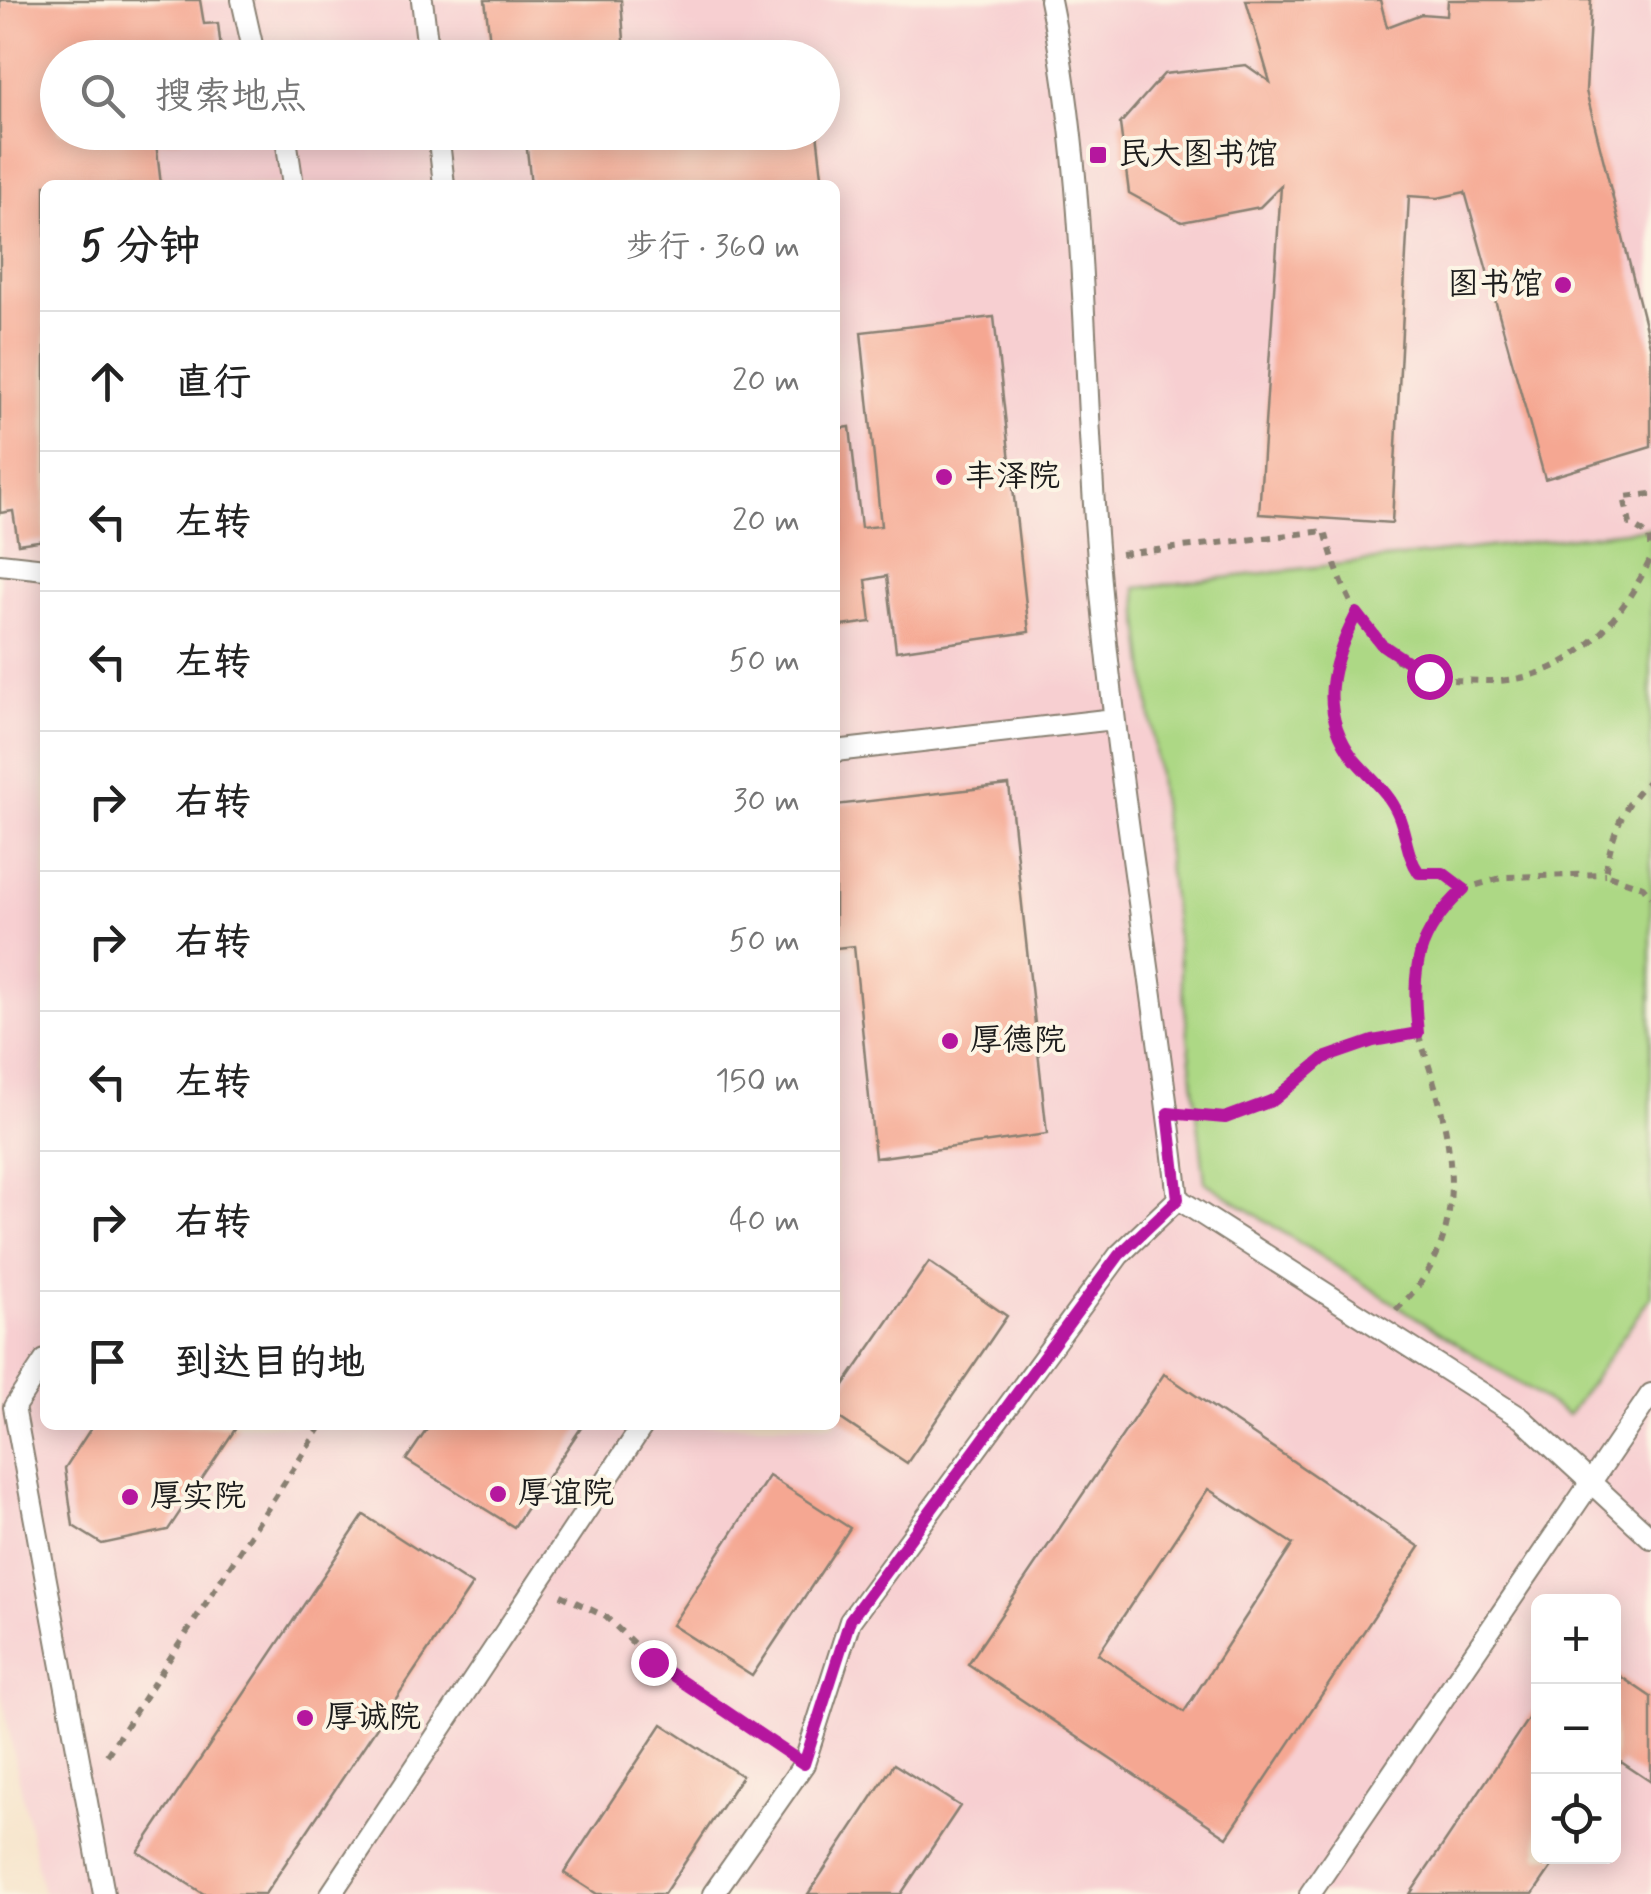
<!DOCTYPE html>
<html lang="zh">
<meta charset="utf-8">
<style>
body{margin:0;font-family:Mynerve,"LXGW WenKai TC",sans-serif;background:#f6f6f6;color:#222}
.controls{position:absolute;right:30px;bottom:30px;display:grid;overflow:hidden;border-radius:15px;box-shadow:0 5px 25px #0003}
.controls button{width:90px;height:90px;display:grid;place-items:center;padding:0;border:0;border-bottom:2px solid #e0e0e0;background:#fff;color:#222;font:50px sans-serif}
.stop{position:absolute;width:30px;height:30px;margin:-22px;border:8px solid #b5179e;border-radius:50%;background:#fff}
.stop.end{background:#b5179e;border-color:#fff;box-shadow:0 2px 10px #0008}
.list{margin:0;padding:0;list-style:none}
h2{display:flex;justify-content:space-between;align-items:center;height:130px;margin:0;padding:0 40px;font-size:42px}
h2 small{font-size:32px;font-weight:400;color:#767676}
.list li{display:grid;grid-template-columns:65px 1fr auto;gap:30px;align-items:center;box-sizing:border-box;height:140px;padding:0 40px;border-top:2px solid #e0e0e0}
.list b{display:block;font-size:38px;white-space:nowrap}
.list em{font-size:32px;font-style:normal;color:#767676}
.icon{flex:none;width:55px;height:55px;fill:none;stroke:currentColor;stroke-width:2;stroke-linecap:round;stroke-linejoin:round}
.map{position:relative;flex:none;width:1651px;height:1894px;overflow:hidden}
.search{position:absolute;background:#fff;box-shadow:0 5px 25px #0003;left:40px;top:40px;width:800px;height:110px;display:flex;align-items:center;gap:25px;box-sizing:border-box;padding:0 35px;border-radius:55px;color:#767676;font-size:38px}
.panel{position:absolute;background:#fff;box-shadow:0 5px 25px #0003;left:40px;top:180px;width:800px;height:1250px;border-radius:15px}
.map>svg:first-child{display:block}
.built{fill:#f7cfd1;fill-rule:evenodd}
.green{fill:#add885;stroke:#647a50;stroke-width:2.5}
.building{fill:#f5a792;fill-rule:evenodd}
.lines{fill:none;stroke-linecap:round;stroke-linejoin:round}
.lane-casing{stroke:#898072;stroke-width:24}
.path{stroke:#898072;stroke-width:6;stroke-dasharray:8 8;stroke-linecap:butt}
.lane{stroke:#fff;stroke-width:20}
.route{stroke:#b5179e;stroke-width:12}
.poi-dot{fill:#b5179e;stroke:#fcf5e5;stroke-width:4}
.labels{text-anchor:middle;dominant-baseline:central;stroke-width:8;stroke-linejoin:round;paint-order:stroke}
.poi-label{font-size:32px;fill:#1c1c1c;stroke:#fcf5e5;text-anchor:start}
</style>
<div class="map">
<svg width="1651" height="1894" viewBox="0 0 1651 1894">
<rect width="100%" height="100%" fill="#fcf5e5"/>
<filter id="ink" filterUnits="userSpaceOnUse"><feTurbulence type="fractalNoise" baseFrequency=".01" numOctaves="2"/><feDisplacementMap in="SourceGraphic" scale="20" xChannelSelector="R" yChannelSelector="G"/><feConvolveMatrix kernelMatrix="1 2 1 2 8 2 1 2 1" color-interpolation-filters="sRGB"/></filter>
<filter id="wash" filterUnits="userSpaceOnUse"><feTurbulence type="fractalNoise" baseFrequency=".0048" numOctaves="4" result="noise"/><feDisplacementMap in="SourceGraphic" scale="40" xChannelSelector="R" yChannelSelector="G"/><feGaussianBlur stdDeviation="2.25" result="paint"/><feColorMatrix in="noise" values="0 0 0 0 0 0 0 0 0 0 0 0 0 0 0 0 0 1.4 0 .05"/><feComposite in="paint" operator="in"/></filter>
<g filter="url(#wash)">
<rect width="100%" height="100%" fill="#f6e3c9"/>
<path class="built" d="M0,0h1651v1894h-1608l-43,-207zM58,58h764v74h-764zM45,185h790v1240h-790zM1538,1602h76v254h-76z"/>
<path class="green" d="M1651,528v768l-83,119 -363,-233 -69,-594z"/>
<g id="blocks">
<path class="building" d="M0,0h200l4,24 14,-1 4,35h-164v74l153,3 -55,7 5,43h-116v355l-27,4 -5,-33 -13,2z
M485,0h136l4,54 -133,4z
M1246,0h134l7,27 34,-13 26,2 1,-16h143l-5,91 65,258v98l-106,32 -80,-287 -27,6 -29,-2 -17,327 -133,-9 22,-328 -21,21 -78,15 -53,-29 -9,-69 44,-50 82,-9 24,17z
M525,132h292l6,53h-292z
M994,317l35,315 -133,19 -9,-75 -21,4 5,42 -36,5v-198l15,-2 11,101 20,-2 -20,-194z
M1009,785l38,349 -172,24 -21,-212 -19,2v-143z
M929,1262l78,54 -100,147 -72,-48v-17z
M1164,1374l256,173 -193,290 -259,-173zM1208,1489l85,55 -109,168 -86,-58z
M93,1425h145l-70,105 -66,14 -29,-18 -8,-58z
M430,1425h153l-69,102 -108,-67z
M769,1476l81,52 -98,148 -80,-51z
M364,1515l108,70 -207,309h-61l-66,-42z
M1614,1672l37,25v85l-30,-20 -7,12z
M1538,1704v152h21l-26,38h-123z
M662,1724l80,52 -78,118h-67l-33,-21z
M894,1764l66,42 -59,88h-93z"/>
</g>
</g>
<g filter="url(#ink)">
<use href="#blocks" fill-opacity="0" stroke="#898072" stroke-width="2.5"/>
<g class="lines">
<g class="lane-casing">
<path id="lane" d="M242,0l13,58
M422,0l7,58
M1050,0c38,184 32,372 48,559 18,214 56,426 80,640l343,219 130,120
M285,132l8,53
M438,132l6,53
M0,564l45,5
M835,751l279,-32
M45,1360l-31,47 90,487
M331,1894l312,-469
M713,1894l91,-130 46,-143 269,-366 59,-56
M1310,1894l341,-500"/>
</g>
<path class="path" d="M1651,494l-27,3 6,27 19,12 2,17
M1121,554l204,-23c14,55 43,126 104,145 15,5 37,4 53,5 84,3 135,-53 169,-123
M1357,614c-26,50 -40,97 -3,145 15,18 35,33 44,55 9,21 9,39 21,59h24l21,16 40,-12 101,-3
M1651,779c-29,24 -40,59 -46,95l38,13 8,10
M1192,1115c73,6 77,-21 129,-55 27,-18 66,-21 97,-27 -7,-65 -2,-99 46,-144
M1396,1310c84,-77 55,-181 22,-277
M561,1595l45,22 47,45 130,88
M107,1755l215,-330"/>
<use href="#lane" class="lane"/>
</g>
</g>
<g class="lines" filter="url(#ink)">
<path class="route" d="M653,1662l151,102 46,-144 269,-365 59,-56 -10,-86 57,5 49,-18 50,-42 49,-17 45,-8c-7,-65 -2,-99 46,-144l-21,-16h-24c-13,-19 -12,-38 -21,-59 -9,-22 -29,-37 -44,-55 -37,-49 -23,-96 3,-146l24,31 48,32"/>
</g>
<g class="poi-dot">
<rect x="1088" y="145" width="20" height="20" rx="5"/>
<circle cx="1563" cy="285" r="10"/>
<circle cx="944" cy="477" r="10"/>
<circle cx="950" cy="1041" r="10"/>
<circle cx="498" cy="1494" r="10"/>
<circle cx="130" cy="1497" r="10"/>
<circle cx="305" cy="1718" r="10"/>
</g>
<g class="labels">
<g class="poi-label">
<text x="1118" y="155">民大图书馆</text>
<text x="1543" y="285" text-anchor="end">图书馆</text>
<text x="964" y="477">丰泽院</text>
<text x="970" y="1041">厚德院</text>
<text x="518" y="1494">厚谊院</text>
<text x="150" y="1497">厚实院</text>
<text x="325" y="1718">厚诚院</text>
</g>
</g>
</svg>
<div class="controls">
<button>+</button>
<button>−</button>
<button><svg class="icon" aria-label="locate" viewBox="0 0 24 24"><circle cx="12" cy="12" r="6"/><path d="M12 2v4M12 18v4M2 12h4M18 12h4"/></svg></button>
</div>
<div class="stop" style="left:1429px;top:676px"></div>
<div class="stop end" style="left:653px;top:1662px"></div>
<div class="search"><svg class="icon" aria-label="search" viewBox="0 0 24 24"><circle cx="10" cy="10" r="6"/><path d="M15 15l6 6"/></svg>搜索地点</div>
<section class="panel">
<h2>5 分钟<small>步行 · 360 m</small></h2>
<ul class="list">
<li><svg class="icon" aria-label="ahead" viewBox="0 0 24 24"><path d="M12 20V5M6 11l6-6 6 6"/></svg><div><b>直行</b></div><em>20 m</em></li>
<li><svg class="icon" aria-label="left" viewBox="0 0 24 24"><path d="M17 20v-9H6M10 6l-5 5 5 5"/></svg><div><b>左转</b></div><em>20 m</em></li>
<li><svg class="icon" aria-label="left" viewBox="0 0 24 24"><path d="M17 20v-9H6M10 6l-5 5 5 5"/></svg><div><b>左转</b></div><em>50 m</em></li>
<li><svg class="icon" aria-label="right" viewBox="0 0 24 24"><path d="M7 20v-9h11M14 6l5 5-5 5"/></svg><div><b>右转</b></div><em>30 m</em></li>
<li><svg class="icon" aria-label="right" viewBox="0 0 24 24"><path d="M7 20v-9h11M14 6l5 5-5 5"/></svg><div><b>右转</b></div><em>50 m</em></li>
<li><svg class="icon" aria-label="left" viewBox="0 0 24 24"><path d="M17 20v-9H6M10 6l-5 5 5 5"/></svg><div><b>左转</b></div><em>150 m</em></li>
<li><svg class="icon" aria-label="right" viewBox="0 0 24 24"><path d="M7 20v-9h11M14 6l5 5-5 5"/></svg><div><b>右转</b></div><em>40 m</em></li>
<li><svg class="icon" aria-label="arrive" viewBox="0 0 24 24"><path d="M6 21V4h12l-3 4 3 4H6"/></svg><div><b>到达目的地</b></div></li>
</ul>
</section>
</div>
